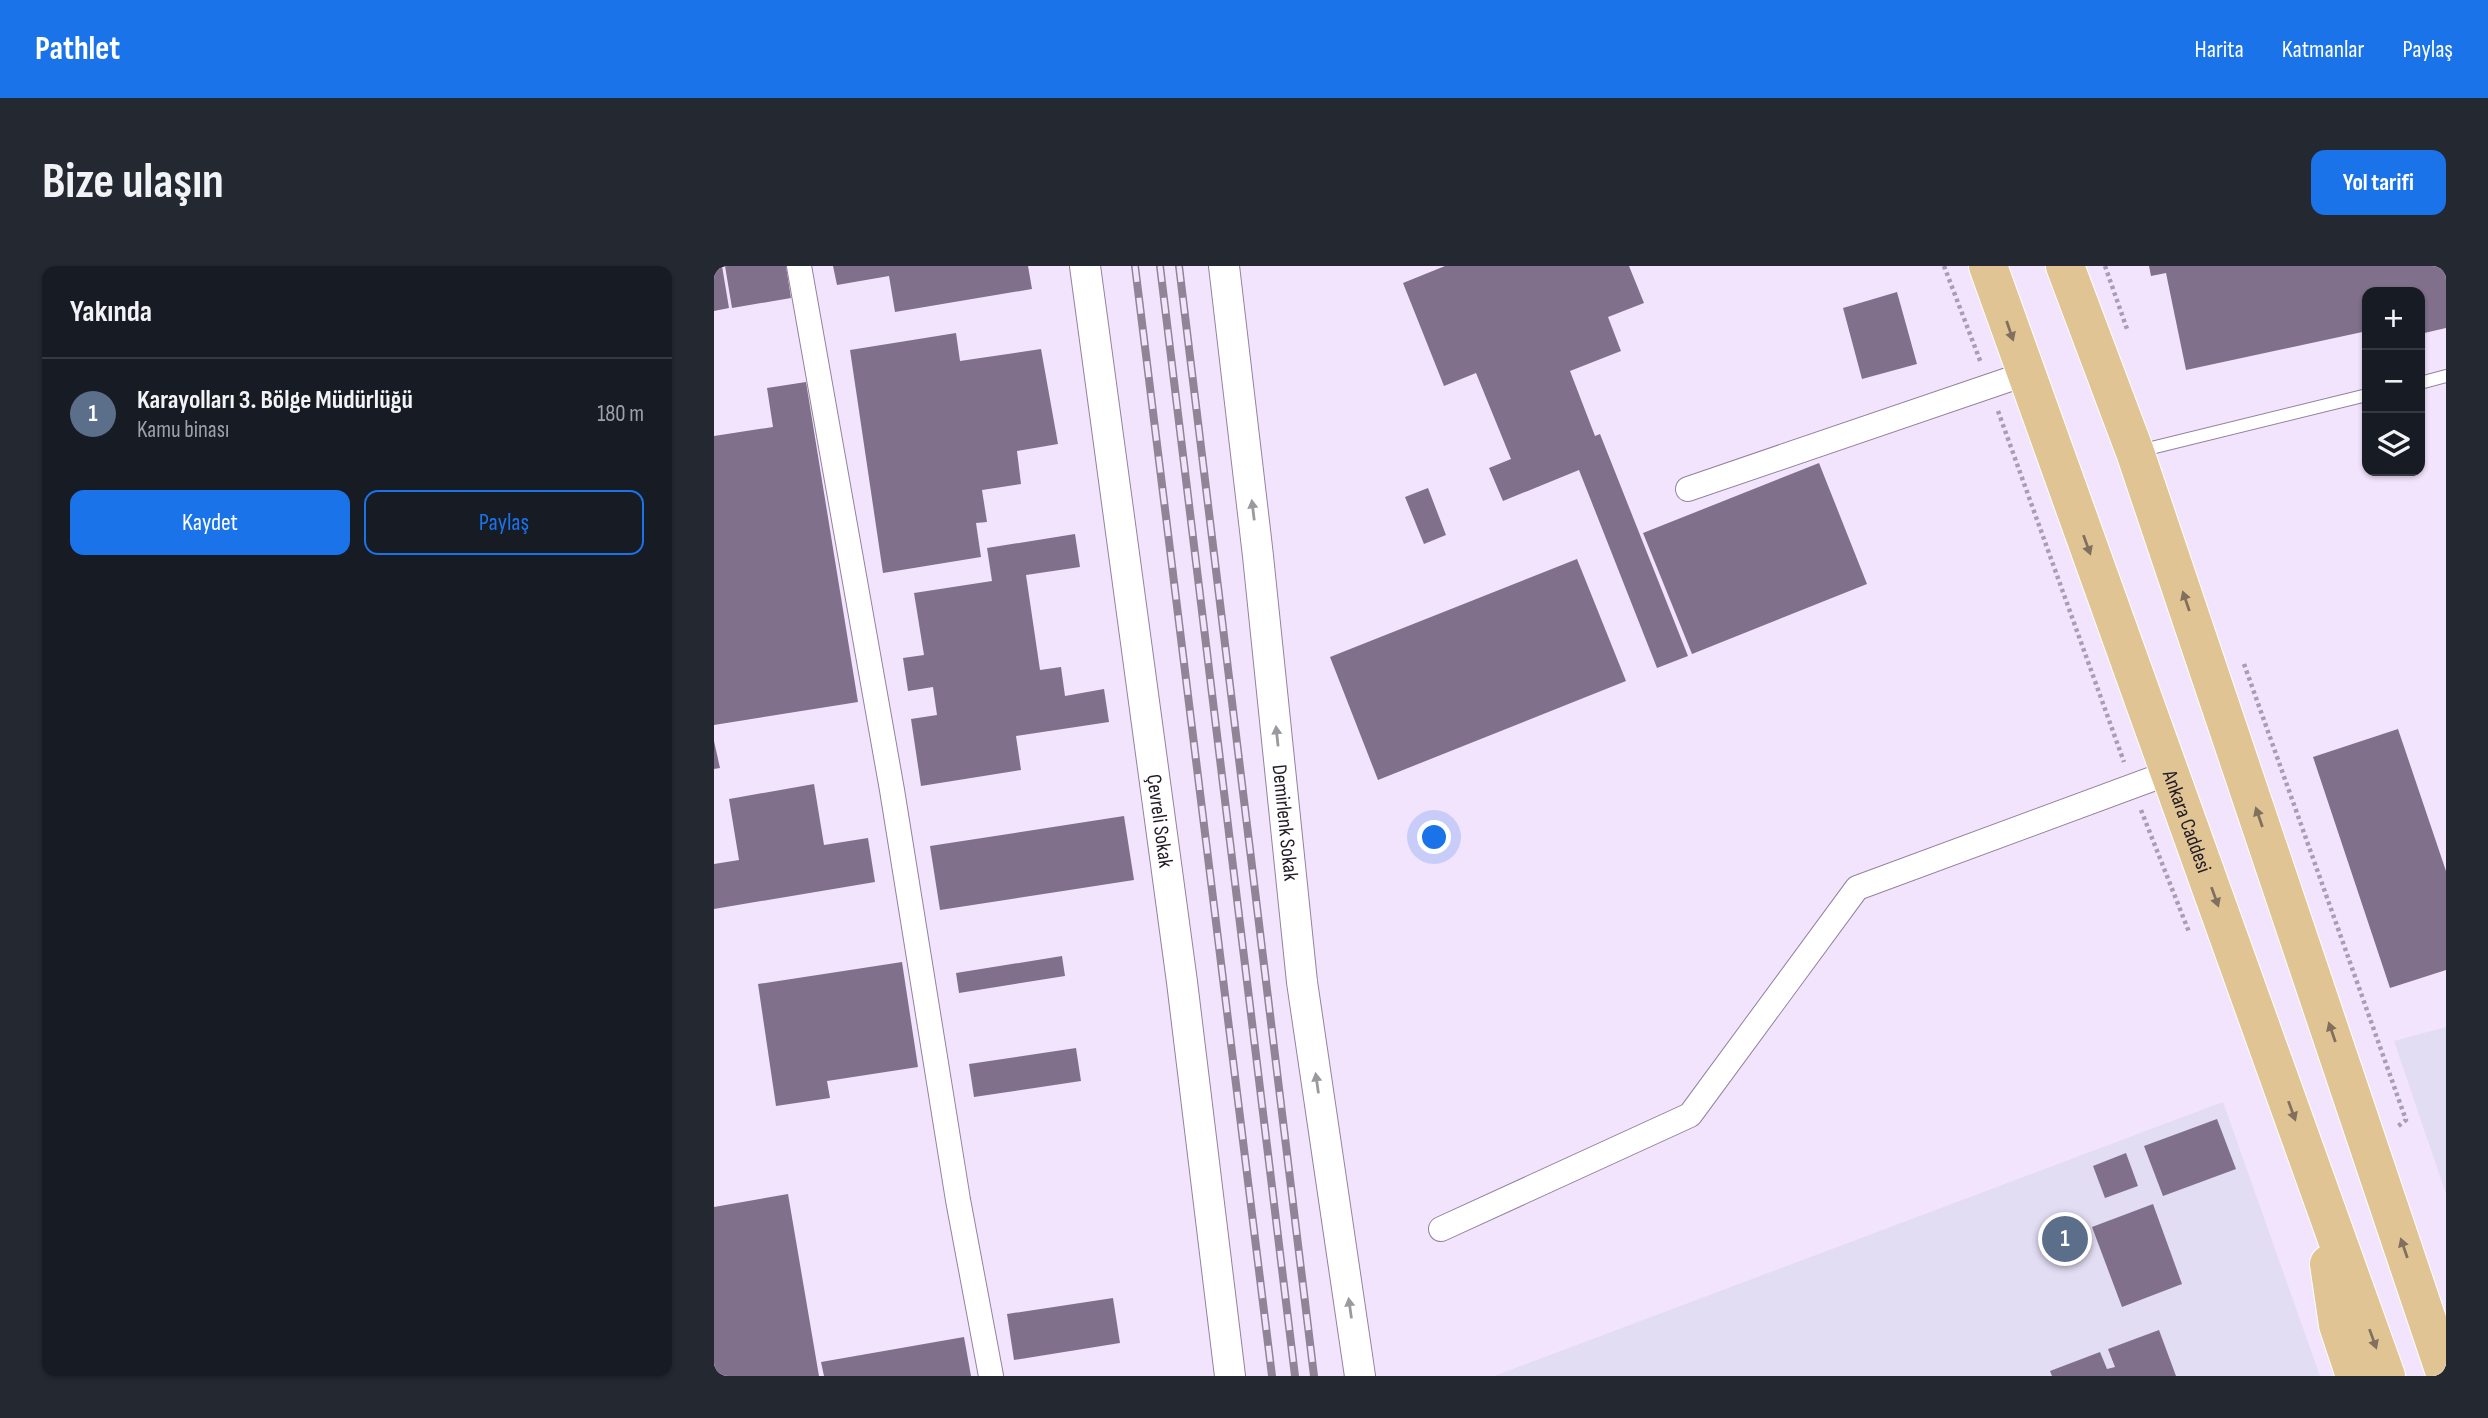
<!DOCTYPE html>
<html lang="tr">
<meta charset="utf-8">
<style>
body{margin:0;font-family:"Sofia Sans Condensed",sans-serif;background:#242831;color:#f1f3f6}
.controls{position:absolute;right:21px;top:21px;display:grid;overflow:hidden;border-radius:14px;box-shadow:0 2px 5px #0004}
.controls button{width:63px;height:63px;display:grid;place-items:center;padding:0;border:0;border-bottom:2px solid #363941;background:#171b24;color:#f1f3f6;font:35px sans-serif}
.you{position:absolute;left:721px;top:572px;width:24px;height:24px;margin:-18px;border:5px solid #fff;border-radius:50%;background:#1a73e8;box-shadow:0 0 0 10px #1a73e833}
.badge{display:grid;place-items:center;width:46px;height:46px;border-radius:50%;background:#1a73e8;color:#fff;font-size:23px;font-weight:700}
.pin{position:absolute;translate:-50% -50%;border:4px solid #fff;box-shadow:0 2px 7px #0006}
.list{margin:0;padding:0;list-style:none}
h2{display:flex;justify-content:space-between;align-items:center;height:91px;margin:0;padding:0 28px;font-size:30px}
h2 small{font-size:23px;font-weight:400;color:#9ea1a6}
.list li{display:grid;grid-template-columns:46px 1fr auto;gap:21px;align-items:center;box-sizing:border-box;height:112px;padding:0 28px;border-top:2px solid #363941}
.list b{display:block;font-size:26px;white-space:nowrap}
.list p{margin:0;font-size:23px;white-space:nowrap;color:#9ea1a6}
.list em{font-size:23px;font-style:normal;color:#9ea1a6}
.actions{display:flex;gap:14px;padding:21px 28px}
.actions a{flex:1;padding:16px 0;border:2px solid #1a73e8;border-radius:14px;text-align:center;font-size:24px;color:#1a73e8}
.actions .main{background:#1a73e8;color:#fff}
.icon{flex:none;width:38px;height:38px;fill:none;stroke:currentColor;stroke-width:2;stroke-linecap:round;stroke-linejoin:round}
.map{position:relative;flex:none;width:1732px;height:1110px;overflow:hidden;border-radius:14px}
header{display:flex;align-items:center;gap:42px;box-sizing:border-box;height:98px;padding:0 35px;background:#1a73e8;color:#fff}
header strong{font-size:33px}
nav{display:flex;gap:38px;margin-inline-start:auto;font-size:24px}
.intro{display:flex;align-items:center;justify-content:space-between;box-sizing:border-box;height:168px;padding:0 42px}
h1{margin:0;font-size:49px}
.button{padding:18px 32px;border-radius:14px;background:#1a73e8;color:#fff;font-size:24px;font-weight:700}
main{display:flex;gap:42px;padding:0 42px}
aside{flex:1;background:#171b24;border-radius:14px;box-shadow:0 2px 5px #0004}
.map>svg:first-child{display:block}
.commercial{fill:#e2ddf3}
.building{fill:#80708b}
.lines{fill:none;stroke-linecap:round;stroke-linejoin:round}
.service-casing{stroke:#93829e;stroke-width:14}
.minor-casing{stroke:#93829e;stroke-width:26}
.tertiary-casing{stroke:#93829e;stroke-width:32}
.primary-casing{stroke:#fff;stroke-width:40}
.path{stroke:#a99db1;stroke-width:4.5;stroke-dasharray:3.5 3.5;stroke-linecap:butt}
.service{stroke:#fff;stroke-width:12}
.minor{stroke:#fff;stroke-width:24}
.tertiary{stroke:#fff;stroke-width:30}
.primary{stroke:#e0c494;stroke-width:38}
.rail-casing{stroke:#908597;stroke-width:8}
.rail{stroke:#f3e4fd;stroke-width:5;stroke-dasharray:16;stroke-linecap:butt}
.oneway{fill:#82705e}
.oneway2{fill:#9c999e}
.labels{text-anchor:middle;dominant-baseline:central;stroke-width:7;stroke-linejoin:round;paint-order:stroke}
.street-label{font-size:21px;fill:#231c27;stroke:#f3e4fd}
</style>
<header>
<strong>Pathlet</strong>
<nav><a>Harita</a><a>Katmanlar</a><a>Paylaş</a></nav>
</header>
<div class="intro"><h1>Bize ulaşın</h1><a class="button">Yol tarifi</a></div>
<main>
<aside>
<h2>Yakında<small></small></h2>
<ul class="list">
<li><span class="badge" style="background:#5c6f8a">1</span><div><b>Karayolları 3. Bölge Müdürlüğü</b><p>Kamu binası</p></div><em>180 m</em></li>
</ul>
<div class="actions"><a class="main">Kaydet</a><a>Paylaş</a></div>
</aside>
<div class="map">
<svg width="1732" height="1110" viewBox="0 0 1732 1110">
<rect width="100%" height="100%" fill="#f3e4fd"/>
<path class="commercial" d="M1732,761v167l-52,-153z
M1509,836l97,274h-826z"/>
<path class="building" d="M0,0h8l7,42 -15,3z
M11,0h61l5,32 -59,10z
M119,0h195l4,23 -137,23 -6,-36 -52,9z
M731,0h184l15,37 -36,14 13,34 -51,20 25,65 5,-2 88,222 -31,12 -78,-198 -76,31 -14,-33 22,-9 -35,-86 -32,13 -41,-103z
M1435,0h297v62l-26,6v-42h-53v39l-181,39 -20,-97 -15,3z
M1183,26l20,72 -55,15 -19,-71z
M242,67l4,28 81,-12 17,95 -41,7 4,33 -39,6 5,32 -11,1 5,34 -98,16 -33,-223z
M92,116l52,320 -144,23v-289l59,-9 -6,-39z
M1105,197l48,121 -175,70 -49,-121z
M714,222l18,47 -22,9 -19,-47z
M361,268l5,33 -54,8 14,95 21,-3 4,29 39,-7 5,33 -93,14 5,34 -100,16 -10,-67 26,-4 -4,-28 -25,4 -5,-33 21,-3 -10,-62 78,-12 -5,-33z
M863,293l49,122 -248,99 -48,-123z
M1684,463l48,142v99l-56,18 -77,-231z
M0,475l6,27 -6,1z
M100,518l10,61 44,-7 7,44 -161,27v-45l25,-4 -10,-61z
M410,550l10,64 -194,30 -10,-64z
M348,690l3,20 -106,17 -3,-20z
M188,696l16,105 -91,14 3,17 -54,8 -18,-122z
M362,782l5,33 -107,16 -5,-33z
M1503,853l19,50 -73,27 -19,-50z
M1412,887l12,33 -33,12 -12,-32z
M74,928l31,182h-105v-169z
M1439,938l29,80 -60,23 -30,-80z
M399,1032l7,45 -106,17 -7,-46z
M1445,1064l17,46h-124l-2,-5 50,-19 7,17 8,-2 -7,-18z
M250,1071l7,39h-147l-3,-14z"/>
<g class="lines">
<g class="service-casing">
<path id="service" d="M1706,117l26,-7
M1425,185l228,-56"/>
</g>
<g class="minor-casing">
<path id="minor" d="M85,0l93,524 66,410 33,176
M974,223l337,-115
M727,963l249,-114 167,-227 314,-116"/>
</g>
<g class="tertiary-casing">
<g id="tertiary">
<path id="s1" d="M371,0l97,716 48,394"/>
<path id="s2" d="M510,0l34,290 44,426 58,394"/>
</g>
</g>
<g class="primary-casing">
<g id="primary">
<path id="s3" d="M1274,0l398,1110"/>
<path d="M1351,0l70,186 311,924"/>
<path d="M1615,998l9,61 17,51"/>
</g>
</g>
<path class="path" d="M1230,0l37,97
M1391,0l22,63
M1284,145l126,351
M1530,398l162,456 -9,7
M1427,544l48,122"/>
<use href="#service" class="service"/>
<use href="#minor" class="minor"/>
<use href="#tertiary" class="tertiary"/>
<use href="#primary" class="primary"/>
<g class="rail-casing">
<path id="rail" d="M421,0l137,1110
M446,0l135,1110
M465,0l135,1110"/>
</g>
<use href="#rail" class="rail"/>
</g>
<defs><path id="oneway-solid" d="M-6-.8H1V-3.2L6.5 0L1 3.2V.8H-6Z" transform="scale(1.75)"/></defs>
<g class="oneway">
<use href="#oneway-solid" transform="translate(1296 65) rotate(71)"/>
<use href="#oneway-solid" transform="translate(1373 279) rotate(70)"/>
<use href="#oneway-solid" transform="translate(1472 335) rotate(-109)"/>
<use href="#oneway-solid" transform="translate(1545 551) rotate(-109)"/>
<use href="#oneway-solid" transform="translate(1501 631) rotate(70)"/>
<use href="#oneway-solid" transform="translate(1618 766) rotate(-109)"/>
<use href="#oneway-solid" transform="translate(1578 845) rotate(70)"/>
<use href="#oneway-solid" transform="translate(1690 982) rotate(-109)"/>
<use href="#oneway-solid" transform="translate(1659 1073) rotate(70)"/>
</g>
<g class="oneway2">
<use href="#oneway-solid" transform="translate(539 244) rotate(-97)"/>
<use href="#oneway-solid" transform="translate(563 470) rotate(-96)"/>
<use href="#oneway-solid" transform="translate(603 817) rotate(-98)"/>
<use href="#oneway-solid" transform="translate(636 1042) rotate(-98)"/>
</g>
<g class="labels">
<g class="street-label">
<text stroke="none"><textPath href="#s1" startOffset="560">Çevreli Sokak</textPath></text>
<text stroke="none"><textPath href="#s3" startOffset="590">Ankara Caddesi</textPath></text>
<text stroke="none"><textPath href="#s2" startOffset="560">Demirlenk Sokak</textPath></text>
</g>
</g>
</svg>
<div class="controls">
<button>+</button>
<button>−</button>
<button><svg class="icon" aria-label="layers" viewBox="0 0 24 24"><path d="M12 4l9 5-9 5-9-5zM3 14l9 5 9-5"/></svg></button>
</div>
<div class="you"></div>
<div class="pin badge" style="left:1351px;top:973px;background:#5c6f8a">1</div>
</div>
</main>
